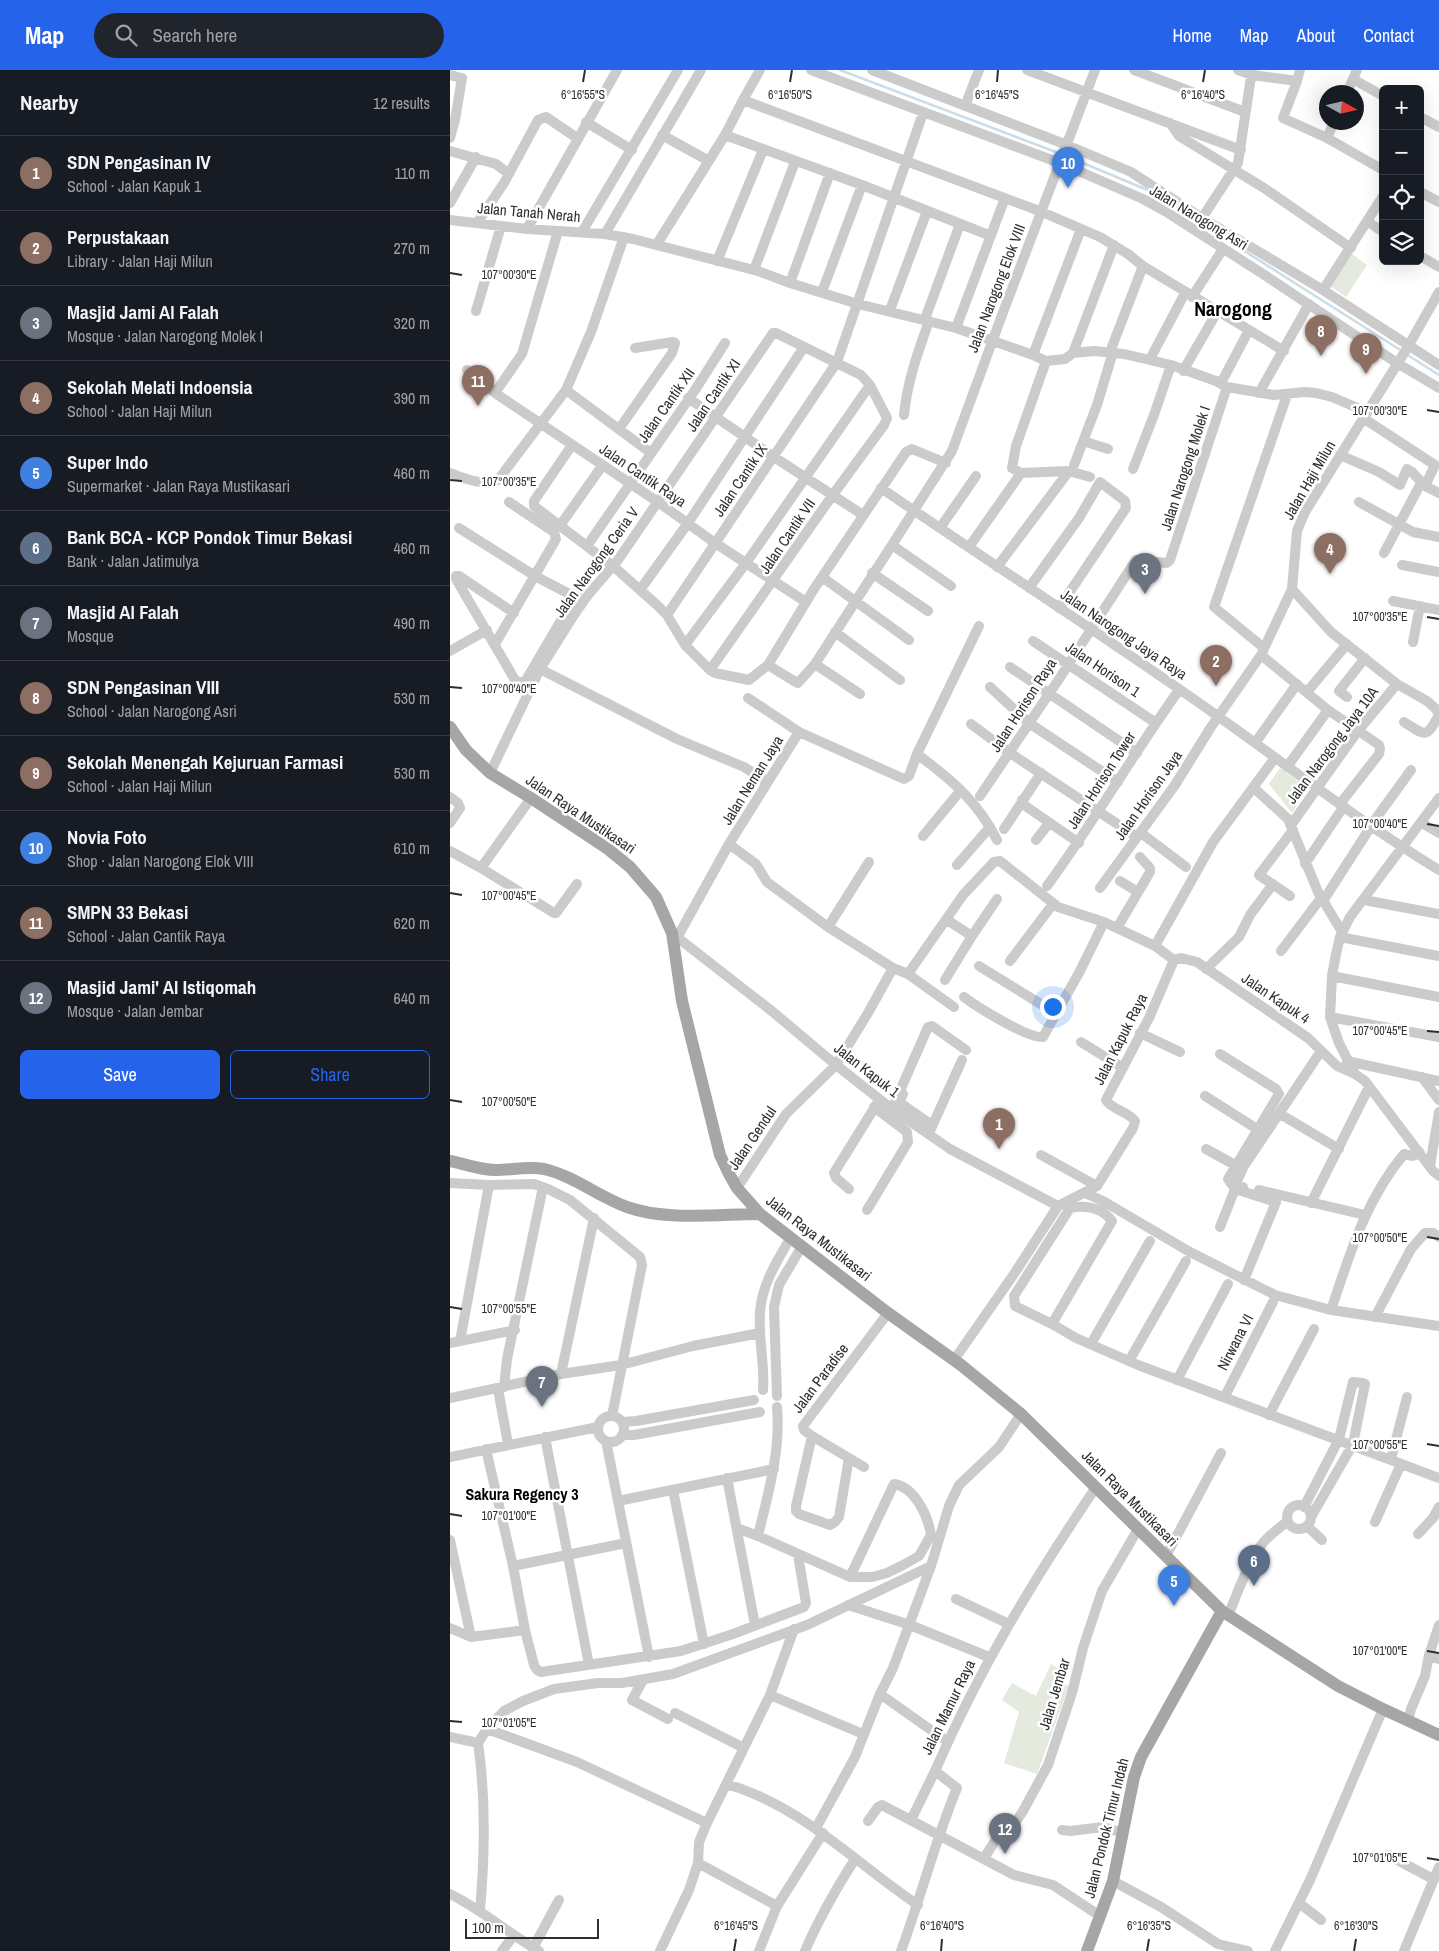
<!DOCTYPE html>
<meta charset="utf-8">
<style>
body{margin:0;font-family:"Archivo Narrow",sans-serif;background:#20242c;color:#f1f3f6}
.controls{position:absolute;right:15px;top:15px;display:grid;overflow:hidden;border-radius:8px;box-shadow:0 5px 20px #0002}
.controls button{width:45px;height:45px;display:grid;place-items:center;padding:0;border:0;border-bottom:1px solid #363941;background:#171b24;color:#f1f3f6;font:25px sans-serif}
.compass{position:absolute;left:869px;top:15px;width:45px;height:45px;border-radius:50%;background:#171b24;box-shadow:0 5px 20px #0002;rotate:98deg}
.scale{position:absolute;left:15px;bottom:12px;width:134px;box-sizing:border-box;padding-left:5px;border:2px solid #2e2e2e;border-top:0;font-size:14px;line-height:18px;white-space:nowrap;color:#2e2e2e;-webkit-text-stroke:4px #fff;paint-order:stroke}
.you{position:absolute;left:602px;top:936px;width:18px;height:18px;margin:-12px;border:4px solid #fff;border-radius:50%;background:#1a73e8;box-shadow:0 0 0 8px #1a73e833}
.badge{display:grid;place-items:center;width:32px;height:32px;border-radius:50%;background:#2563eb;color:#fff;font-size:16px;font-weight:700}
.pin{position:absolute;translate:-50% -41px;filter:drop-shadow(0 1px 2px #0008)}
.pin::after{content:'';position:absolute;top:26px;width:18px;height:15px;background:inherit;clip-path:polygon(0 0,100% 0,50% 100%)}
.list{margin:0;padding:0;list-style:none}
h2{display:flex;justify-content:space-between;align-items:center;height:65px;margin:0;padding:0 20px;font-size:21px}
h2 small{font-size:16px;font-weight:400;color:#9ea1a6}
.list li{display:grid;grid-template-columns:32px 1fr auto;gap:15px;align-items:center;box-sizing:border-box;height:75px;padding:0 20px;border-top:1px solid #363941}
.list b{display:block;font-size:19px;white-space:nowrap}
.list p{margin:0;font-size:16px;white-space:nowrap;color:#9ea1a6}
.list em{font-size:16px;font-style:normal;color:#9ea1a6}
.actions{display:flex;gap:10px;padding:15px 20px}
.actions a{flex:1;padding:11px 0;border:1px solid #2563eb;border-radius:8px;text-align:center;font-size:18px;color:#2563eb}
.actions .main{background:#2563eb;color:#fff}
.icon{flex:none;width:28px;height:28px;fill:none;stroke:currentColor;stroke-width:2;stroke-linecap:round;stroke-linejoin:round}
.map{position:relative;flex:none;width:989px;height:1881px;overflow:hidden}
header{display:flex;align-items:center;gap:30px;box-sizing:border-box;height:70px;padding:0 25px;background:#2563eb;color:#fff}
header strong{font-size:24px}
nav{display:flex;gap:28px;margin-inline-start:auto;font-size:18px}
.search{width:350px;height:45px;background:#20242c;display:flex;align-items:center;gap:12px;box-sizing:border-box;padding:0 18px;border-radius:28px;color:#9ea1a6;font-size:19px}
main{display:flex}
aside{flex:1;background:#171b24}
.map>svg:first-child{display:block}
.green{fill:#e4eadd}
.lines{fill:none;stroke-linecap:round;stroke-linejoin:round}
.stream{stroke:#cbdde8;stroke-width:2.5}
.minor{stroke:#cbcbcb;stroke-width:10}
.major{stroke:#a6a6a6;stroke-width:12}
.ticks{fill:none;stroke:#2e2e2e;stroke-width:2}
.labels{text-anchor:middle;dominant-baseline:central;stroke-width:5;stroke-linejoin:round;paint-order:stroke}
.street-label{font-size:15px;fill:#2e2e2e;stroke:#fff}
.neighbourhood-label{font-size:16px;font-weight:bold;fill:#000;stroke:#fff}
.district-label{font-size:20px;font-weight:bold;fill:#000;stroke:#fff}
.ticks-label{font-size:12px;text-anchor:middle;fill:#2e2e2e;stroke:#fff;stroke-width:5;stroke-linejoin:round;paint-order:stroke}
</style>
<header>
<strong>Map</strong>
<div class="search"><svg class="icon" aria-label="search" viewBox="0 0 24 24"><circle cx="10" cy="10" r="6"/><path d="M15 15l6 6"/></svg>Search here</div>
<nav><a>Home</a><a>Map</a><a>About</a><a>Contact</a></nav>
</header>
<main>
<aside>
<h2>Nearby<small>12 results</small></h2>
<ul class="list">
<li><span class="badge" style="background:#8d6e63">1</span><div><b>SDN Pengasinan IV</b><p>School · Jalan Kapuk 1</p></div><em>110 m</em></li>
<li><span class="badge" style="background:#8d6e63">2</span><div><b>Perpustakaan</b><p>Library · Jalan Haji Milun</p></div><em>270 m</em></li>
<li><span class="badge" style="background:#6b7280">3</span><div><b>Masjid Jami Al Falah</b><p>Mosque · Jalan Narogong Molek I</p></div><em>320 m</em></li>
<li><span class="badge" style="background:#8d6e63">4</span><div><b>Sekolah Melati Indoensia</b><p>School · Jalan Haji Milun</p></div><em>390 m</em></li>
<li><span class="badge" style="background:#3f7fe0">5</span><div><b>Super Indo</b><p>Supermarket · Jalan Raya Mustikasari</p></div><em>460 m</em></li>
<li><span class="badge" style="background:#5c6f8a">6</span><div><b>Bank BCA - KCP Pondok Timur Bekasi</b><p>Bank · Jalan Jatimulya</p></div><em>460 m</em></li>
<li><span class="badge" style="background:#6b7280">7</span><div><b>Masjid Al Falah</b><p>Mosque</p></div><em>490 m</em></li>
<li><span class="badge" style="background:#8d6e63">8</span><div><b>SDN Pengasinan VIII</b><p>School · Jalan Narogong Asri</p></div><em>530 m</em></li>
<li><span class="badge" style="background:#8d6e63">9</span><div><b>Sekolah Menengah Kejuruan Farmasi</b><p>School · Jalan Haji Milun</p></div><em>530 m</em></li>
<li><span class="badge" style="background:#3f7fe0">10</span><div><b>Novia Foto</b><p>Shop · Jalan Narogong Elok VIII</p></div><em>610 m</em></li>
<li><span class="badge" style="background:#8d6e63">11</span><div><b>SMPN 33 Bekasi</b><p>School · Jalan Cantik Raya</p></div><em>620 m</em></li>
<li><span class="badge" style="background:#6b7280">12</span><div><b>Masjid Jami' Al Istiqomah</b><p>Mosque · Jalan Jembar</p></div><em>640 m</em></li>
</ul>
<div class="actions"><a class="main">Save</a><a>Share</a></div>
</aside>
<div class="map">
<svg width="989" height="1881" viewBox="0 0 989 1881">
<rect width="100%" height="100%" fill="#fff"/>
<path class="green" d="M901,183l16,12 -21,32 -16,-11z
M830,698l28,20 -16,25 -23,-29z
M601,1594l12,7 1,13 5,2 -32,88 -33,-11 15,-51 -17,-12 10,-17 24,13z"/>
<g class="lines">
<path class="stream" d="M390,0l221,84
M616,86l84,35 252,160
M956,284l33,21"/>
<path class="minor" d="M361,0l249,93 83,36 22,12 101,65 131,87 42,25
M422,0l195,75 64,27 71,46 121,72 116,75
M577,0l214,80
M684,0l111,42
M788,0l14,5 45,6 3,-11
M0,5l12,3 -7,42 -5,18
M903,9l30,17
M847,11l-14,37 44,20 56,32
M897,22l10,-22
M293,30l17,-30
M515,36l14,-36
M970,47l19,10
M136,52l46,28
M720,53l9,13 85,52 87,60
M212,65l47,26
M275,65l137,50 129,51
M877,68l7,-16
M0,81l46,13 13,10
M970,122l19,10
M0,133l26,-46
M752,148l36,-55 14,-93
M0,150l77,9 78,5 28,5 125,32 32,12 68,21 98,24 77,27 13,6 19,-2 8,-6 21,-2 30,3 47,11 45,16 11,6 47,8 31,-3 11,1 16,4 35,15
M917,151l16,-25
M27,153l27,-40 34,-63 8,-3 31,21
M77,159l90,-159
M132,162l96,-162
M155,164l96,-164
M207,174l68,-109 18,-35 299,112 58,25 28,17 15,12 141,85
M970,186l19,11
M267,191l46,-111
M304,200l41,-108
M340,213l40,-110
M873,220l44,-69 16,11
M372,222l40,-107
M742,227l31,-48
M440,240l37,-99
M26,241l25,-85
M475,249l35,-95
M506,258l49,-130
M660,282l33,-86
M623,283l41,-108
M583,285l48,-126
M700,289l35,-66
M596,291l-30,85 -4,22 9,5 48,-2
M17,300l31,25 160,107 57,41 91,59
M733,301l34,-59
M771,313l28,-53
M116,320l85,63
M45,323l27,-39 36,-123
M809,323l50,-89
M238,328l86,59 89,58
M454,345c3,-33 14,-63 25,-94
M913,348l72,47 -10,21
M169,359l53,-76 3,-10 -2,-1 -38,6
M633,371l25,8
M122,375l-38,56v5l79,60 44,39 10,10 18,30 25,25 5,3 34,7 19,-15 46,-76 92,-137 6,-3 34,14
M890,385l39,17 21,13 7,-16 5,3 13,14 14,7
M624,395l23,-60 16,-53
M683,399l21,-54 17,-50
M0,403c17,6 31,13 48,7l68,-90 25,-58 33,-95
M431,418c112,77 227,150 338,229 73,52 144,107 220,153
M909,432l54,30 26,5
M109,457l43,-61
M9,458l76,48 40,21
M490,458l36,-52
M137,476l108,-156 30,-47
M519,477l52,-74
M934,483l37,-70
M952,495l37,7
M547,497l72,-96 21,6
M422,503l56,38
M6,506v3l59,101 5,3 6,-3 64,-109
M6,506h3l55,37
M372,507l87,63
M501,516l-59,-41 60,-94 50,-136 93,-245
M579,518l50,-70 21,-36 25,19 1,7 -67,100
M842,519l39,43 66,52 30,17 9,8 3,6c-13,24 -13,21 -35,7
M190,520l48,-67 116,-176
M943,531l46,9
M217,545l170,-253 86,-249
M385,562l65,48
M583,571l123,82
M963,572l7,-36
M45,574l61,-105 -2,-7 -45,-30
M235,575l61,-82 124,-178
M814,578l-50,-41 73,-212
M0,581l37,-21
M811,585l67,55 51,35 1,4 -1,5 -39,50
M365,594l45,30
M318,595l26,16 4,2 17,-19 77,-119
M560,597l127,86
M90,599l137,70 67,28 23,15
M540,617l39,36 89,59
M857,622l40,-48
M897,627l-8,-6 26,-33
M298,628l51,34
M521,654l39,29 127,84
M805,673l42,-59
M467,684c34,25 61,48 80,86
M837,697l41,-57
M40,703l50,-104 32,-51 16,-23 30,-35 155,-227h3l85,42 9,10 17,33 -3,7 -52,71 -122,174
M804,718l34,31 30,73 24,40
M530,726l79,-117 75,-116 2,-3 31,3 3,-3 57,-173
M0,727l8,6 2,5 -10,15
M81,728l-50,70 73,45h2l21,-29
M572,730l2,5 55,38
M972,753l17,10
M841,755l66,-93 40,-48
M554,759l37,-56
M691,763l45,34
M473,766l38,-46
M586,770l13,-17
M279,774l27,20 11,18 61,45 65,41 15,6 55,-79 31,-33 6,-1 58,46 46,15 51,24
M0,781l31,17
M855,794l39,-58
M507,795l33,-38
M670,811l18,11
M597,816c47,-64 86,-132 132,-196
M650,818l75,-103 36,-58 50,-72 31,-66 5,-58 8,-19 101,-162 33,-58
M840,826l-31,-21 34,-45
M914,830l75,14
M873,831l54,-84 34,-47
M497,850l25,16 25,-37
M378,857l41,-65
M667,858l33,-56v-4l-10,-11
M223,864l100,78 63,53 56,44 58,40 108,57
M228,866l51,-92 70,-112 105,47 5,-3 8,-22 62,-128
M890,867l99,19
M831,881l40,-53
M724,890l7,-2 16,4 111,76 29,28 18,8 10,7 68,90 6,5
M560,891l43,-57
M529,896l78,48
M756,899l33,-32 11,-22 23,-31
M458,904l46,33
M882,906l107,21
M495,910l27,-44
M514,927c13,10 65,42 79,40l37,-66 24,-49
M880,947l109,20
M690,963l40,19
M631,972l42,26
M770,984l56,35 3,5 -51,85 7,10 41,13 -32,78
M897,991l92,20
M905,1004l-16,-31 -9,-26 2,-41 4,-22 4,-17 10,-20 89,-119
M972,1007l17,23
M453,1024l-4,8 33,23
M755,1026l52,33
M442,1039l36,-82 4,-1 34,24
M830,1044l59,35
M480,1061l32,-71
M756,1079l29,16
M591,1085l56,31
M980,1096l9,-54
M0,1113l39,2 45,-1 14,5 22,11 70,57 2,8 -30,151
M793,1117l-8,-2 9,-19 77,-115
M287,1118l49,-74 50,-49 32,-52 25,-45
M399,1119l-13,-11 -2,-5 44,-71
M809,1120l106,25
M635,1123l18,8 87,51 85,43 56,15 108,16
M861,1133l58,-116
M417,1140l41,-68 -1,-10 -33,-25
M770,1157l15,-38
M881,1240c19,-56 34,-109 73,-156l9,2 7,-3
M925,1247l36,-68 14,-16h8l6,4
M602,1254l60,-103c-11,-14 -26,-16 -42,-13l-56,88 1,10 37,18 24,14 62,27 301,113
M10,1271l29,-156
M0,1273l65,-13
M641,1274l59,-103
M504,1290l60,-86 44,-68 39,-20 36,-58 2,-7c-7,-10 -23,-11 -29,-21l43,-82 25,-58 -19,-14 58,-104 61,-83
M679,1291l57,-100
M111,1304l33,-156
M727,1310l51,-96
M54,1317l3,-28 36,-172
M48,1319l10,55
M313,1320c2,-26 -5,-52 -3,-78 2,-28 17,-51 31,-75
M327,1326l-3,-89 5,-22 23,-39
M775,1326l48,-94
M0,1328l111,-24 60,-9 72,-19 67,-13
M819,1345l45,-86
M148 1359a13 13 0 1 1 26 0a13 13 0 1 1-26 0Z
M172,1352l14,-1 118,-21
M172,1365h12l126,-23
M362,1366l-16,70v5l3,3 31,11 5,-3 4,-5 10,-59
M95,1367l44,228
M156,1371l12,60
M36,1379l27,117 12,64
M0,1387l148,-30
M941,1389l16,-62
M414,1397l-52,-31 -8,-6 -1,-4 85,-113
M277,1408l28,147
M223,1420l31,154
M837 1447a12 12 0 1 1 24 0a12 12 0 1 1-24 0Z
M854,1437l35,-68 14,-57 10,1 2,1 -12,60 -42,73
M925,1452l26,-58
M857,1456l15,14
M287,1458l21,8 92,41h22l15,-4 16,-8 16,-9 12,-21c-3,-19 -16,-48 -37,-51l-44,93
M968,1464l15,-16 6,-11
M308,1466c10,-42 23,-86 19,-129
M0,1470l21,97
M716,1486l55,-103
M63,1496l113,-23
M506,1529l53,25
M398,1535l62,20 79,32
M778,1546c9,-22 20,-53 34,-72 7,-9 17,-16 26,-23
M0,1558l21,9 54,-7 9,35 3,5 4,2 140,-21 52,-17 71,-27 2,-4 -8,-48
M979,1585l10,4
M199,1587l-31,-156 156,-32
M193,1610l-11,20 36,19
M430,1624l68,48
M320,1625l93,39
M225,1643l69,35
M958,1651l3,-12 14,-33 4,-21 10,-30
M37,1659l90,33 130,61 -8,19 -1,21 -9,27 -29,61
M0,1667l28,6
M276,1714c75,21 129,79 192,121
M461,1750l24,-49
M418,1751l10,-14 4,-2 132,70 39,10 47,31
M257,1753l63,-128 24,-66
M366,1758l39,-71 25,-63 13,-26 38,-102 18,-60 10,-21 40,-38 22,-33
M612,1760l8,1 33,-4 20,6
M938,1785l45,24
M534,1788l11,-17 14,-9 14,-21 25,-46 24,-72 11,-45 19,-57 36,-62
M248,1793l79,43
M663,1811l48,26 57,37 30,7
M0,1824c32,16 58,39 89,57
M849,1833l22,17
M30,1840c5,-56 6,-112 -2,-167l9,-14 17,-18 19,-10 31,-12 44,-6h24l51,-9 134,-49 124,-59
M83,1878l26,-48
M52,1881l12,-16
M309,1881l18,-45 46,-73
M355,1881c14,-33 31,-62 50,-92
M451,1881c20,-54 34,-110 56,-163l-22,-17c44,-102 99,-192 161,-284
M825,1881l35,-71 73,-171
M954,1881l35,-84"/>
<path class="major" d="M0,657l16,23 24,23 41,25 77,51 22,18 26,30 16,36 10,68 38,154 8,17 9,16 23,26 128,99 73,52 60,49 201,197 116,75 45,23 56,26
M0,1091c15,3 30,9 45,9 17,0 33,-4 49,-1 30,7 55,28 83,38 38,14 93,7 133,7
M637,1881l26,-70 21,-104 7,-20 81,-146"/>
</g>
<path class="ticks" d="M133,12l2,-12M340,12l2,-12M547,12l1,-12M753,12l2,-12M0,203l12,2M977,340l12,2M0,410l12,1M977,547l12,2M0,617l12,1M977,754l12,2M0,823l12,2M977,961l12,1M0,1030l12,2M977,1167l12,2M0,1237l12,2M977,1374l12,2M0,1444l12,2M977,1581l12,2M0,1651l12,1M977,1788l12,2M284,1881l2,-12M491,1881l1,-12M697,1881l2,-12M904,1881l2,-12"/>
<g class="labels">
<g class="street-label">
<text transform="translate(79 142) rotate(5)">Jalan Tanah Nerah</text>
<text transform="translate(749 147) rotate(31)">Jalan Narogong Asri</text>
<text transform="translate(546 218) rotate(-69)">Jalan Narogong Elok VIII</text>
<text transform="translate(263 325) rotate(-56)">Jalan Cantik XI</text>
<text transform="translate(216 335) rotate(-55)">Jalan Cantik XII</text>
<text transform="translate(735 398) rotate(-72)">Jalan Narogong Molek I</text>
<text transform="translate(193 405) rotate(34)">Jalan Cantik Raya</text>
<text transform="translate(290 410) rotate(-56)">Jalan Cantik IX</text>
<text transform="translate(859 410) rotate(-60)">Jalan Haji Milun</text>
<text transform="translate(337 466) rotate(-56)">Jalan Cantik VII</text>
<text transform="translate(146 492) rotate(-54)">Jalan Narogong Ceria V</text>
<text transform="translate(674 564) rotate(34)">Jalan Narogong Jaya Raya</text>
<text transform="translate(653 599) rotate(34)">Jalan Horison 1</text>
<text transform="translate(573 635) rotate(-57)">Jalan Horison Raya</text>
<text transform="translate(882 675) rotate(-53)">Jalan Narogong Jaya 10A</text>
<text transform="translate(302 710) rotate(-58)">Jalan Neman Jaya</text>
<text transform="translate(651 710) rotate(-57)">Jalan Horison Tower</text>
<text transform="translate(698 725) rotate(-55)">Jalan Horison Jaya</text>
<text transform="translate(131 744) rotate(34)">Jalan Raya Mustikasari</text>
<text transform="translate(826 928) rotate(34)">Jalan Kapuk 4</text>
<text transform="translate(670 969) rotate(-63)">Jalan Kapuk Raya</text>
<text transform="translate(417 1000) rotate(38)">Jalan Kapuk 1</text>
<text transform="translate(302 1068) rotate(-56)">Jalan Gendul</text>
<text transform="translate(369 1168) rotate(38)">Jalan Raya Mustikasari</text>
<text transform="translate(785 1272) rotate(-63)">Nirwana VI</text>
<text transform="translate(370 1308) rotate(-53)">Jalan Paradise</text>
<text transform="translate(680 1428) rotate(45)">Jalan Raya Mustikasari</text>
<text transform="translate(604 1624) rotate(-73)">Jalan Jembar</text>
<text transform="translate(498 1637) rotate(-64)">Jalan Mamur Raya</text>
<text transform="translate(656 1758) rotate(-76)">Jalan Pondok Timur Indah</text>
</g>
<g class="neighbourhood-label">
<text x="72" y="1424">Sakura Regency 3</text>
</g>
<g class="district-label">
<text x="783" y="238">Narogong</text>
</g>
</g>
<g class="ticks-label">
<text x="133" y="29">6°16'55"S</text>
<text x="340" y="29">6°16'50"S</text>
<text x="547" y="29">6°16'45"S</text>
<text x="753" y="29">6°16'40"S</text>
<text x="59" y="209">107°00'30"E</text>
<text x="930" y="345">107°00'30"E</text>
<text x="59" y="416">107°00'35"E</text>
<text x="930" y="551">107°00'35"E</text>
<text x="59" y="623">107°00'40"E</text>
<text x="930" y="758">107°00'40"E</text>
<text x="59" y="830">107°00'45"E</text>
<text x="930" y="965">107°00'45"E</text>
<text x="59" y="1036">107°00'50"E</text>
<text x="930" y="1172">107°00'50"E</text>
<text x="59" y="1243">107°00'55"E</text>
<text x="930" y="1379">107°00'55"E</text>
<text x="59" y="1450">107°01'00"E</text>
<text x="930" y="1585">107°01'00"E</text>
<text x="59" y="1657">107°01'05"E</text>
<text x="930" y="1792">107°01'05"E</text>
<text x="286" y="1860">6°16'45"S</text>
<text x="492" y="1860">6°16'40"S</text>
<text x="699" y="1860">6°16'35"S</text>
<text x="906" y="1860">6°16'30"S</text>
</g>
</svg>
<div class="controls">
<button>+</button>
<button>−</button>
<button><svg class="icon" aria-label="locate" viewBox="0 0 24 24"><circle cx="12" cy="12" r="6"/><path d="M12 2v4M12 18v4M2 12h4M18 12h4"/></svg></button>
<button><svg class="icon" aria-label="layers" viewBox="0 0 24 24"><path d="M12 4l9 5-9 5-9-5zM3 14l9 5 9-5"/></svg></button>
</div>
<svg class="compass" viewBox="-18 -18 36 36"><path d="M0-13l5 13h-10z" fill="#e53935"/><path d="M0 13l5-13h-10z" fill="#9ea1a6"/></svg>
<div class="scale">100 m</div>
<div class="you"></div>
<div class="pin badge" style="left:549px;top:1079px;background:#8d6e63">1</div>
<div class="pin badge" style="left:766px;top:616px;background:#8d6e63">2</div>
<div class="pin badge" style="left:695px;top:524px;background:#6b7280">3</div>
<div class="pin badge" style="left:880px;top:504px;background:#8d6e63">4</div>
<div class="pin badge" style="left:724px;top:1536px;background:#3f7fe0">5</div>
<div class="pin badge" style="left:804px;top:1516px;background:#5c6f8a">6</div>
<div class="pin badge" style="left:92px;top:1337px;background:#6b7280">7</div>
<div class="pin badge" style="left:871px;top:286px;background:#8d6e63">8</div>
<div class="pin badge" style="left:916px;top:304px;background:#8d6e63">9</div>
<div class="pin badge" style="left:618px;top:118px;background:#3f7fe0">10</div>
<div class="pin badge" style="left:28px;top:336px;background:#8d6e63">11</div>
<div class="pin badge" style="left:555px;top:1784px;background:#6b7280">12</div>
</div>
</main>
